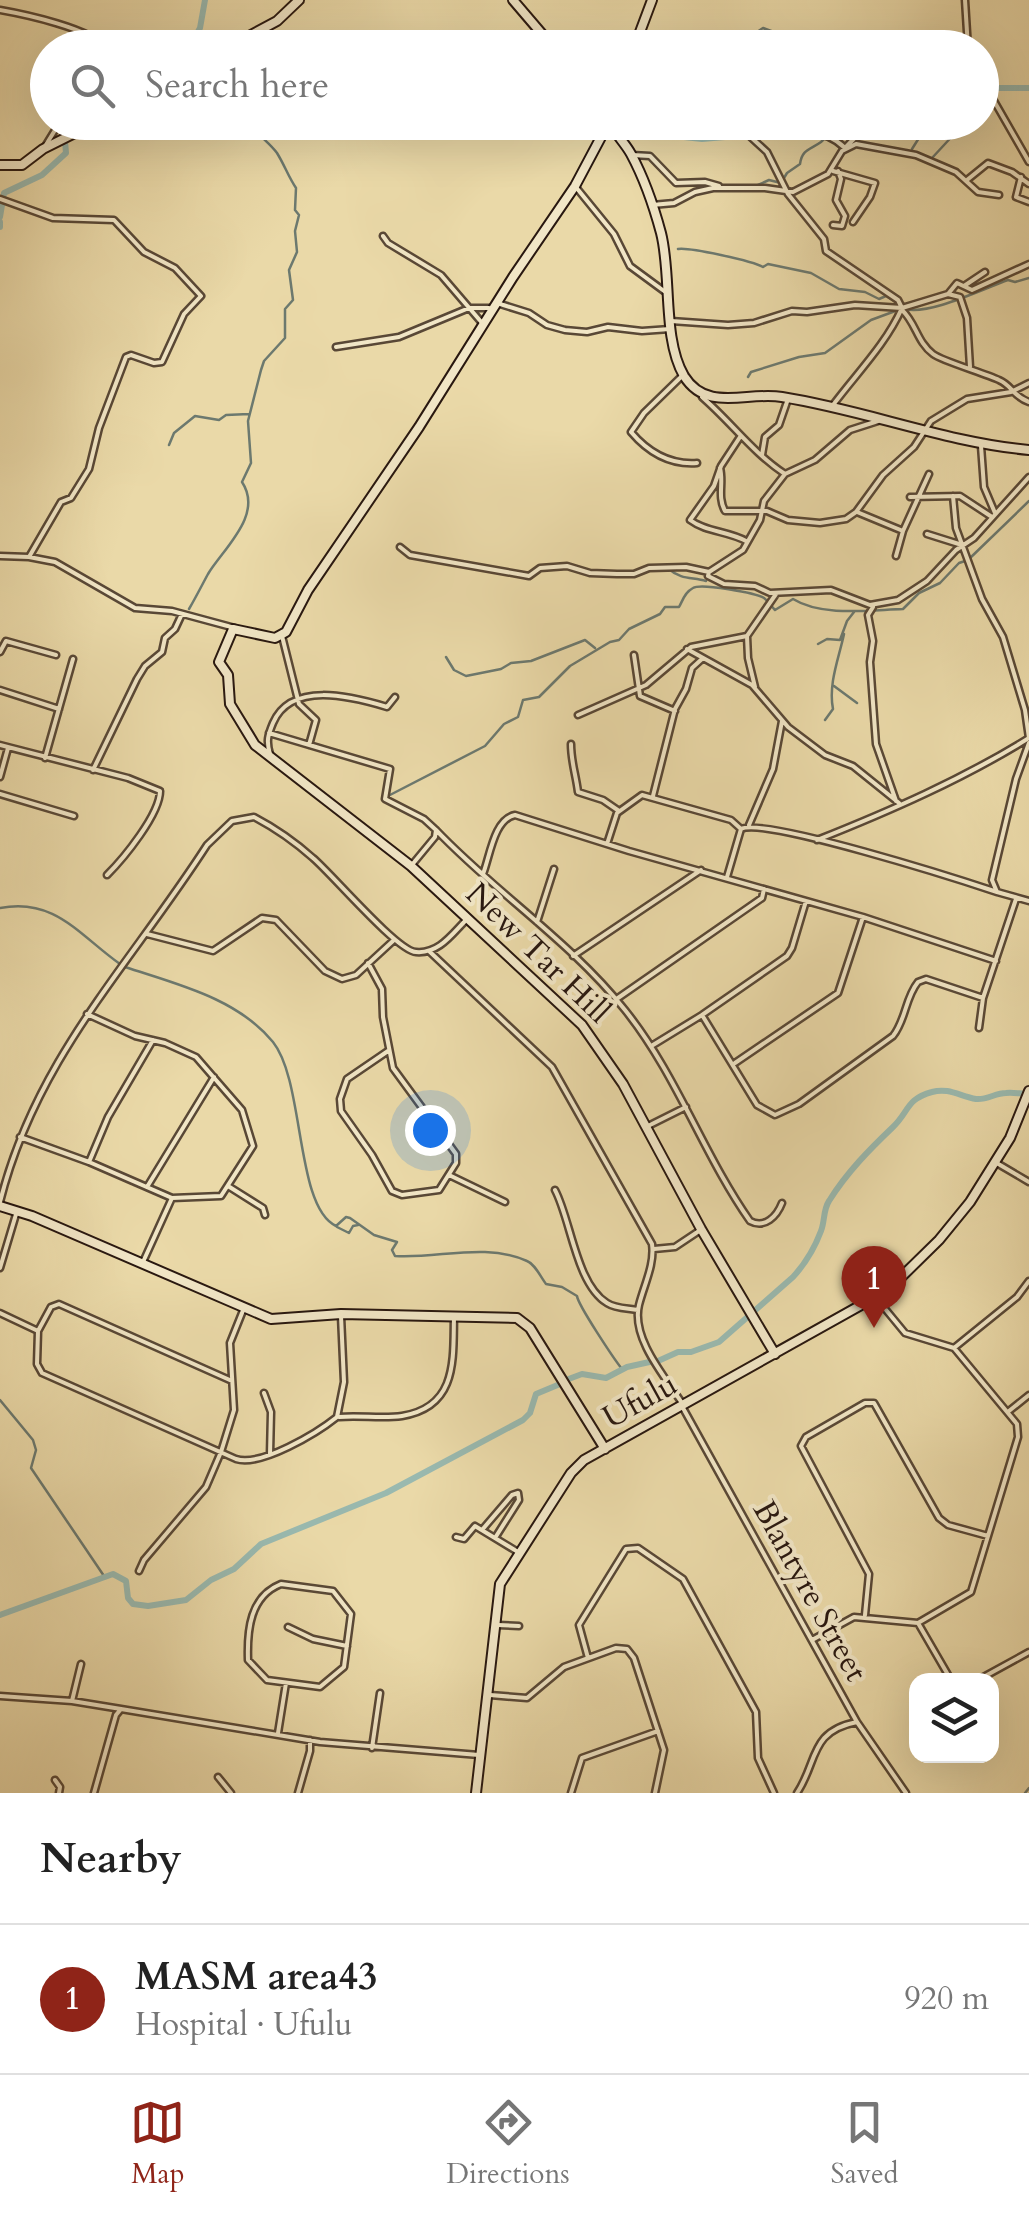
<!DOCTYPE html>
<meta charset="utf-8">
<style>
body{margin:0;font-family:Cardo,serif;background:#f2f2f2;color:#222}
.controls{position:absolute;right:30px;bottom:30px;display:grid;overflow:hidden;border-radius:20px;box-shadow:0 10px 40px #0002}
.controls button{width:90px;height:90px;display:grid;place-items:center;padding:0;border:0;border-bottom:2px solid #e0e0e0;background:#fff;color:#222;font:50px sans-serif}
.you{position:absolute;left:430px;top:1130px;width:35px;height:35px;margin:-25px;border:8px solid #fff;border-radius:50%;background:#1a73e8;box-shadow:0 0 0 15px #1a73e833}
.badge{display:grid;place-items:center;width:65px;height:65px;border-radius:50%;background:#8f2418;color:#fff;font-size:32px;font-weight:700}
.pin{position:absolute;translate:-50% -82px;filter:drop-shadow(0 2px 5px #0008)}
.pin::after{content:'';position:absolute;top:52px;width:35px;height:30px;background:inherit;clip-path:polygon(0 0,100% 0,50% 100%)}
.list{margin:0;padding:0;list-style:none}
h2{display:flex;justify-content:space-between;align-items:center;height:130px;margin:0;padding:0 40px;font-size:42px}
h2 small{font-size:32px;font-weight:400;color:#767676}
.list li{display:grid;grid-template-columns:65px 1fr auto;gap:30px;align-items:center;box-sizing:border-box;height:150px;padding:0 40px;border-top:2px solid #e0e0e0}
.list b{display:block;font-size:38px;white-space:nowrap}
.list p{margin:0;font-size:32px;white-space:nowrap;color:#767676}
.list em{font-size:32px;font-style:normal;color:#767676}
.icon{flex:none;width:55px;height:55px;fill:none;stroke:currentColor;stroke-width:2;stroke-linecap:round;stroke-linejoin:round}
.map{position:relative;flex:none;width:1029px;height:1793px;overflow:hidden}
.search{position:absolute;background:#fff;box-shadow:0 10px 40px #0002;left:30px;right:30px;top:30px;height:110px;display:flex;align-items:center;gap:25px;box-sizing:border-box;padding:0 35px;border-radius:55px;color:#767676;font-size:38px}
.sheet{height:280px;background:#fff}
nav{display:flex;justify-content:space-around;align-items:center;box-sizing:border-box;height:140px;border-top:2px solid #e0e0e0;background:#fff;font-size:28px;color:#767676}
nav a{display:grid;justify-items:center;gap:5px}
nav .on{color:#8f2418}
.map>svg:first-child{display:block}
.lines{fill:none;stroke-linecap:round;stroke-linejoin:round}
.stream{stroke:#6c796f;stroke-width:2.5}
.river{stroke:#99b9af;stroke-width:6}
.street-casing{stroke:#594836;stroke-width:9}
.secondary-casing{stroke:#291810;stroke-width:12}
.street{stroke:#f1e6c6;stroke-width:4}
.secondary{stroke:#f1e6c6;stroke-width:8}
.labels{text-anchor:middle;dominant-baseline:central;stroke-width:8;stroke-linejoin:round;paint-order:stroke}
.street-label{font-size:32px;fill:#291810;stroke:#f1e6c6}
</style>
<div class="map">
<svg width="1029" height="1793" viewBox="0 0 1029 1793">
<rect width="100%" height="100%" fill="#ead9a8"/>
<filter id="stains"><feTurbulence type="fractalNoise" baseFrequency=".002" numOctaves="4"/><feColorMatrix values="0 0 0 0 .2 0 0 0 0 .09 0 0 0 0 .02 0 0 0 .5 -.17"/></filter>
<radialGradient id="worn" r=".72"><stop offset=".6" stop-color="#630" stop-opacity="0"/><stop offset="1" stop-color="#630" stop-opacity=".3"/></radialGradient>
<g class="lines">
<path class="stream" d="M712,42l16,-7 23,1 12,-8c32,15 57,-4 87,20
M912,149l17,-27
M932,158l25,-27 2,-9
M758,185l11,-5 12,3 6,-10 13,-9c2,-15 10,-14 21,-22 6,-5 11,-14 16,-20
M678,249c11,-2 75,12 85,18l5,-3 43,9 28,16 26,3 14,7 7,-3 13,8
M905,309c25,6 75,-19 103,-29l7,2 14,-4
M748,377l3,-5 48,-15 26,-4 46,-33 27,-10
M169,445l5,-12 21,-17 24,4 7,-5 23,-1
M661,570l8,-1c12,11 23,8 37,12
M189,609c7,-12 13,-24 19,-35 15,-25 56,-59 34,-92l9,-19 -3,-42 13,-51 3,-9 21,-23v-29l8,-9 -4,-30 8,-18 -2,-21 4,-16 -4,-5 1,-22c-8,-12 -11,-22 -19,-35 -8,-11 -20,-18 -28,-31
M818,644l9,-5 13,1 7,-19 7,-9
M446,657l8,13 12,6 35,-7 10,-6 20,-2 54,-21 10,8
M834,686l23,17
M825,720l8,-11c-5,-25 6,-51 11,-75
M388,796l97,-50 19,-22 14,-7 5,-17 16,-3 31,-31 40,-24 9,-2 10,-11 31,-15 5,-7h14c4,-7 6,-15 14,-19 8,-5 63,5 71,10 4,3 7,8 11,12l18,-11c29,18 77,11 110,10l16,-16 21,-10 19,-20 9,-3 61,-59
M0,908c55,-11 80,28 120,56
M125,967c51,17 112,31 148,75 32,40 22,165 63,184l10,-9 4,1 24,17 23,7 -5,8 3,6c44,3 89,-14 132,5 8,3 13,15 19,23l16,3 15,9c1,9 37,63 45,73
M337,1227l12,6 4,-7 5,-1
M0,1400l33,40 3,10 -5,18 73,108
M1025,1793l4,-5"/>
<path class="river" d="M189,48l11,-20 5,-28
M982,88h47
M666,135l36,4 23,-2 50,-15
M0,217l4,-24 38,-18 24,-22 -1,-12 6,-19
M0,222v5
M658,1361l20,-9h13l28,-10 74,-65c12,-13 22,-30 28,-46 4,-10 2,-21 8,-30 18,-29 41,-52 64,-74 16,-15 13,-28 39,-35 17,-5 29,5 44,7 12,1 19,-6 30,-6 7,-1 15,1 23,1
M566,1380l16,-6 24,4 21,-11 27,-6
M0,1615l113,-41 13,7 2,17 5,6 15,2 38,-6 25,-20 23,-11 27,-25 125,-51 137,-73 7,-7 6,-19 24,-10"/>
<g class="street-casing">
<path id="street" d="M965,0l3,48
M0,10c23,4 94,19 105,38
M677,38l8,10
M982,80l47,82
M743,122v8l24,22 21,42 36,45 2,12 72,49 4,8
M749,134c32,-2 71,-11 96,14l25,-26
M44,148l16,-26
M632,155l18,1 26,27 29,-1 14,4
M833,171l42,12 -5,14 -17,25
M1021,177l-5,20 13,5
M967,180l21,-17 24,9 17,12
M575,186l39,48 16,32 34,25
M0,199l53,19 61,2 30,32 31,16 26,28 -17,18 -22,48 -8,1 -23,-8 -5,2 -27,71 -10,41 -18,29 -10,4 -32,55
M652,205l22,-2 21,-11 18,-4h52l28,4 35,-18 14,-23 14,-7 60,11 40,17 22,20 21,3
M833,225l9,1 3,-10 -9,-16 5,-21 -3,-8
M383,236l5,7 53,32 42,49
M964,286l21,-14
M948,294l9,-11 15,7 57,-26
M497,303l32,10 18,12 18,5 22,2 21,-5 34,4 28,-2
M902,310c14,13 15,32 31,44 9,7 51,19 66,26 14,6 13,16 30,22
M671,321l57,4 26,-2 38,-12 15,1 48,-7 47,3 46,-14 12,3 7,21 3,49
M336,347l63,-10 70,-29h20
M683,375l-39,38 -13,19c17,20 39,33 66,31
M833,405c24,-32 53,-61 69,-97
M740,437l-19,29 -7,20 -24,34c16,12 38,11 56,21
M981,446l3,41 11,26
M762,455l3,-18 14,-12 9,-26
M720,468c4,15 -3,28 5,43h42l21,9 32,3 26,-4 10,-7 27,-37 31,-28 17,-26 36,-22 44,-7 18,-9
M785,474l30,-14 35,-30 28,-9
M910,497l50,-1 32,21
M857,512l46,19
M927,534l35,11
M400,547l10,8 119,21 11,-8 27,-2 23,7 27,1h17l15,-6 37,-1 23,5 34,-22 17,-30 4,-19 21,-27c-32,-21 -54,-52 -83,-77
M0,556l29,1 26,5 80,46 37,3 63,17
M896,556l7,-25 26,-57
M709,572l-1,4 16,8 31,2 15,7 61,-3 39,15 28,-5 29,-19 29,-31 18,-12 55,-61
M873,607l-5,8 5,26 -3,21 6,82 20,57
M282,636l17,68 17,16 -7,25
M687,649l65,36 36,42 37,28 28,11 46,37
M0,652l6,-11 50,14
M634,655l6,41 35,15
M755,687l-7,-29 -1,-22 29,-42
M0,690l59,19
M578,715l68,-30 45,-38 56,-11
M269,733l121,36 -5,30 39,20 12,11c60,63 135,112 189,180 52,65 78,144 125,211 15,8 27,-5 32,-18
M1029,743l-13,36 -24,101 5,12 32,9
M571,744c0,18 5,31 7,48l25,8 16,11
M0,745l128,33 32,13c0,23 -36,67 -53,84
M270,754c-4,-13 -2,-19 3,-31 18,-42 77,-27 114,-16l8,-10
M45,758l28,-99
M93,770l44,-91 8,-13 17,-14 3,-14 10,-9 7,-15
M0,777l8,-29
M0,794l74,22
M653,796l22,-87 11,-20 6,-21 11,-10
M749,825l24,-56 9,-48
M741,829c23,-12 220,51 256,63
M817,840c73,-29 146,-61 212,-102l-4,-28 -22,-73 -21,-38 -26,-71 -3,-32
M607,844l10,-31 25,-18 89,25 10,9
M411,866l24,-29 1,-7
M483,874c7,-18 11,-55 32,-59l114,36 234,66 133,44
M727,877l14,-48
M537,922l17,-53
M147,934l66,17 49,-33 14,2 49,51 17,8 14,-4 38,-35
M429,951l123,116 100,177c3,20 -8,41 -13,61 -8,33 26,72 43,98
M573,956l128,-86
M368,963l14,26 1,28 10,51 63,86v9l-17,27 -37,5 -10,-4 -20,-36 -31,-44 -1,-12 7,-20 41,-28
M618,998l144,-100 2,-9
M702,1015l55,90 18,10 24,-11 94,-68c13,-16 12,-38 25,-54l8,-3 57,19
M979,1028l4,-30 33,-99
M653,1045l49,-30 85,-59 5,-8 14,-47
M735,1063l103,-70 25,-76
M646,1127l40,-20
M20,1137l69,25 83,36 49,-2 32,-50 -11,-36 -46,-53 -31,-14 -30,-7 -48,-22
M89,1162l19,-45 45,-77
M995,1162l34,20
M449,1175l56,27
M228,1186l35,22 2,7
M147,1187l67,-110
M555,1190c16,30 21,94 52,113 9,6 21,5 31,7
M0,1202c36,-144 130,-237 207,-357l25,-24 22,-4c21,11 41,25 59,41 19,16 84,93 103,94 23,2 36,-18 51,-33
M654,1249l21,-2 24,-16
M143,1262l29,-64
M0,1268l17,-57
M0,1313l38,18 -1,33 5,9 194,86c25,8 81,-26 101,-42l7,-35 -3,-66
M38,1331l13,-24 8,-3 173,77
M954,1348l63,-51 12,-16
M264,1393l7,19 -1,42
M683,1408l174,314 49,71
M1009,1411l20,-16
M339,1417c21,-2 43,2 63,-1 56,-9 51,-57 52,-100
M482,1530l30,-35 6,-2 1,7 -24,38
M456,1537l8,2 11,-13 43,26
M139,1571l5,-11 62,-73 15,-35 13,-42 -4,-67 14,-35
M281,1584l52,7 18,23 -7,53 -24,20 -53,-7 -19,-20c-1,-30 2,-64 33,-76z
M865,1615l4,-41 -68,-128 5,-9 59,-34h9l65,115 9,7 40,11
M918,1623l33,57
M498,1625l21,1
M288,1627l25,12 34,7
M812,1640l42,-23 64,6 53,-31 47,-155 -1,-13 -63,-76 -49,-15 -28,-34
M588,1658l-9,-33 47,-76 12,-1 45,31 73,133 2,46 16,35
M978,1680l51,-28
M490,1695l37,3 37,-31 52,-19 11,1 7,9 30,92 -9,43
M0,1696l72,5 49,8
M72,1701l9,-37
M278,1733l8,-50
M372,1748l8,-55
M218,1777l13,16
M55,1780l5,7 -1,6
M94,1793l22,-78 5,-6 199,33 159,13
M298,1793l12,-42v-11
M571,1793l11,-35 76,-27
M797,1793c21,-31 12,-62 60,-71"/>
</g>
<g class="secondary-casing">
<path id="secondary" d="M513,0l41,48
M227,48l50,-27 22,-21
M634,48l18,-48
M609,122l-34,64 -62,91 -94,150 -111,163 -22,42 -11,6 -42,-9 -14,33 9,13 2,29 25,41 156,121 171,159 41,59 78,145 74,125
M610,122c5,12 15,21 21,32 13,24 23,53 30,79 11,43 1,105 23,143 23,37 63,15 98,21 83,13 162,45 247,53
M0,165h22l21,-16 54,-27
M0,1206l32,10 239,103 70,-5 176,4 13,10 75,121
M476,1793l24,-209 71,-111 13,-13 304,-170 51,-50 31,-38 40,-64 19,-47"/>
</g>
<use href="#street" class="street"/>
<use href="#secondary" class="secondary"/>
</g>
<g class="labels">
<g class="street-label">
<text transform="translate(538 953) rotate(44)">New Tar Hill</text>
<text transform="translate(640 1401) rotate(-29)">Ufulu</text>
<text transform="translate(810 1591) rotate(61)">Blantyre Street</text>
</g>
</g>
<rect width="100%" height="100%" filter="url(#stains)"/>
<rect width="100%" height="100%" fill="url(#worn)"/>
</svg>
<div class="controls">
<button><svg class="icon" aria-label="layers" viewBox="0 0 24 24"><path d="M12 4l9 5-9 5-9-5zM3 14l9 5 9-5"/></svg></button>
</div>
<div class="you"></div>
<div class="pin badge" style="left:874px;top:1328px">1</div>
<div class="search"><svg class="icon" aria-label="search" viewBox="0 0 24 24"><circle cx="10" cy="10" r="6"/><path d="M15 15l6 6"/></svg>Search here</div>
</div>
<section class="sheet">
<h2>Nearby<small></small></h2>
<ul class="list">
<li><span class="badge">1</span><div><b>MASM area43</b><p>Hospital · Ufulu</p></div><em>920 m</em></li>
</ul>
</section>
<nav>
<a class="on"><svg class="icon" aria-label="map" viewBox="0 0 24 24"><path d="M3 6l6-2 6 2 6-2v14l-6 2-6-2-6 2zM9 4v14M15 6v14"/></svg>Map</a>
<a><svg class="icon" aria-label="directions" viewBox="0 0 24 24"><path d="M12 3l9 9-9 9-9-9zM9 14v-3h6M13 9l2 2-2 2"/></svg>Directions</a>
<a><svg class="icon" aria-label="saved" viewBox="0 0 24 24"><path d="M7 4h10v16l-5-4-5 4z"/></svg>Saved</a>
</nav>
